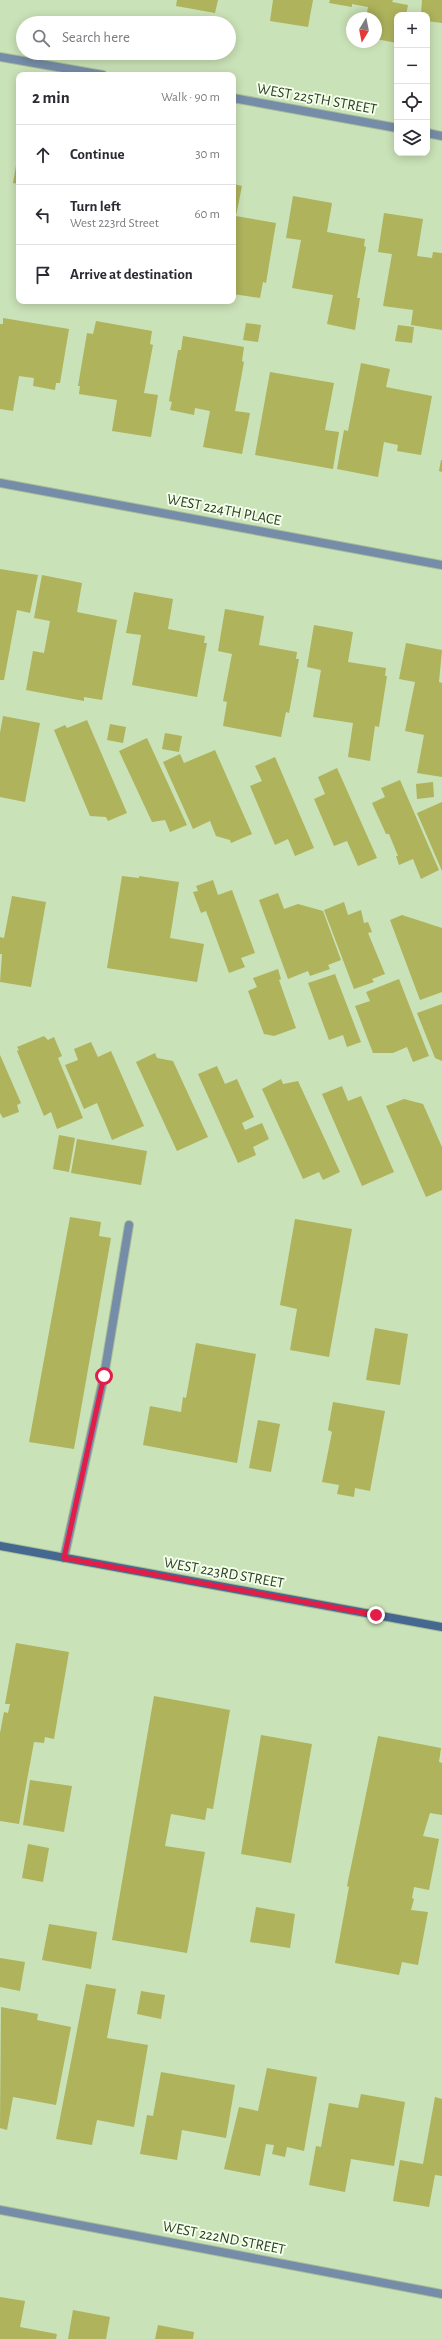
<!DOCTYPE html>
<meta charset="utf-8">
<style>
body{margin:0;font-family:"Alegreya Sans",sans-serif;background:#f2f2f3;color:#2b2b33}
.controls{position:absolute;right:12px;top:12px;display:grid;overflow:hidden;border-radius:8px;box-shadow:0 2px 10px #0003}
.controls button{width:36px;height:36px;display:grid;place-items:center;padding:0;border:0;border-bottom:1px solid #e1e1e2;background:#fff;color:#2b2b33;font:20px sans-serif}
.compass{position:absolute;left:346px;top:12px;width:36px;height:36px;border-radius:50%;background:#fff;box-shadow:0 2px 10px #0003;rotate:190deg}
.stop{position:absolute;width:12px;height:12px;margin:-9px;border:3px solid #e11d48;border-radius:50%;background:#fff}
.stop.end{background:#e11d48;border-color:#fff;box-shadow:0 1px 4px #0008}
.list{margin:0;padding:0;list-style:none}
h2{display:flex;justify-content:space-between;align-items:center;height:52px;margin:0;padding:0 16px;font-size:17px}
h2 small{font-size:13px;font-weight:400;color:#7c7c81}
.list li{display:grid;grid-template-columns:26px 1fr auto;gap:12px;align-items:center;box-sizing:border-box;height:60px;padding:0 16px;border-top:1px solid #e1e1e2}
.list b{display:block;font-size:15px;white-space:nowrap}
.list p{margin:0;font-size:13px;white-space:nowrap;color:#7c7c81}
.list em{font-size:13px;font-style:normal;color:#7c7c81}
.icon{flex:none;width:22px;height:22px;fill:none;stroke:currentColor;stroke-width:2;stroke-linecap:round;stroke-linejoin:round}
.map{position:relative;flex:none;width:442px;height:2339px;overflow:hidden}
.search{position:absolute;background:#fff;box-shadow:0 2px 10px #0003;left:16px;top:16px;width:220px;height:44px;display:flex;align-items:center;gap:10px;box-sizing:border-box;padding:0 14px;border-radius:22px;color:#7c7c81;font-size:15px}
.panel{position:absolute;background:#fff;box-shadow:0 2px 10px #0003;left:16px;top:72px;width:220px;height:232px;border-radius:8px}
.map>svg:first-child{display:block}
.building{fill:#aeb35c}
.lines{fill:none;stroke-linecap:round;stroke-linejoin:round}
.service-casing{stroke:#a9bd98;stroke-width:10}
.minor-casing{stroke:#a9bd98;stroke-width:10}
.secondary-casing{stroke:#a9bd98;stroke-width:10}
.service{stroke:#758da8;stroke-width:8}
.minor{stroke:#758da8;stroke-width:8}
.secondary{stroke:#44688f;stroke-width:8}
.route{stroke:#e11d48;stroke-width:5}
.labels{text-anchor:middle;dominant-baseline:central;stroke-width:4;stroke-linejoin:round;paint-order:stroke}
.street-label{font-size:15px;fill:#323c2a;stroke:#f2ffe9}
</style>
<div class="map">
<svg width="442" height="2339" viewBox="0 0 442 2339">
<rect width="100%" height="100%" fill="#cae2b7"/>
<path class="building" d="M177,0h41l-3,13 -39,-7z
M273,0h40l-5,27 -38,-6z
M330,0h63l-1,2 16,3 -2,10h-9v28l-21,-4v-21h-10l2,-11 -16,-3v3l-23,-4z
M422,0h20v23l-15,-2v-6h-6z
M18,154h1v30l-6,-1z
M233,184l9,2 -6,30 40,7 -10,60 -3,-1 -3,16 -27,-4z
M293,196l39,7 -5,29 38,7 -1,7 2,1 -9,51h3l-5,32 -28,-6 6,-29 -41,-7 9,-48 -15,-2z
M384,213l39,6 -6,37 15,2 1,-6 9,1v77l-31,-5 2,-15 -30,-4 9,-52 -14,-2z
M3,318l66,11 -9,54h-4l-1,7 -22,-4 1,-8 -15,-2 -6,35 -13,-2v-85h3z
M96,321l56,10 -2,13 3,1 -9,48 14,2 -7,42 -39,-6 5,-31 -38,-6 1,-8h-2l9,-53 6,1z
M246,323l15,2 -3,17 -15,-2z
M398,325l16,2 -2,16 -17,-2z
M183,336l61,11 -2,14 2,1 -9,49 15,2 -8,41 -39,-7 7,-36 -15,-3 -1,7 -24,-5 2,-8 -3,-1 9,-51h3z
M361,363l29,6 -4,18 46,9 -11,59 -24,-4 1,-6 -14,-3 -6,35 -41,-8 7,-39 4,1z
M270,372l64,11 -9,47 14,2 -6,37 -78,-14z
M441,460h1v12l-3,-1z
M0,569l38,6 -8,38 -13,-3 -13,70h-4z
M42,575l40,8 -5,29 40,8 -15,80 -18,-3v4l-58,-11 7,-39 11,2 6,-32 -16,-3z
M134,592l39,7 -5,30 37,7 -1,7h3l-10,54 -65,-12 9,-50 -15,-2z
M225,609l39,7 -5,29 38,7 -1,7h3l-10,54 -3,-1 -5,25 -58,-11 4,-24 -4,-1 9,-47 -14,-3z
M314,625l39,7 -5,30 38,6 -1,8h2l-8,51 -4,-1 -5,35 -22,-4 5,-34 -40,-6 8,-47 -14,-3z
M406,643l36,7 -3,32 3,1v94l-25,-4 7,-38 -19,-4 10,-49 -16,-3z
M3,716l37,7 -15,79 -25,-5v-64z
M87,720l40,93 -19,8 -2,-4 -16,-1 -36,-86 11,-5 2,3z
M110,724l16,3 -3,16 -16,-3z
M165,733l17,3 -3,16 -17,-3z
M147,738l40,87 -17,7 -5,-12 -13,2 -33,-71z
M215,750l37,84 -21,9 -1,-3 -14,-4 -6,-15 -17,8 -30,-67 17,-8 4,9z
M275,757l39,91 -19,8 -7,-17 -13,6 -25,-59 12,-5 -7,-15z
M337,768l40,90 -19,8 -11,-25 -13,5 -20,-47 11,-5 -7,-17z
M400,780l39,90 -18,9 -8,-20 -14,6 -3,-9h2l-9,-22h-3l-14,-31 13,-6 -4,-9z
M433,782l1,15 -17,2 -1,-15z
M442,802v69l-25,-58z
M122,876l17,2v-2l40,6 -9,56 34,6 -7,38 -90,-14z
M213,880l5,15 14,-5 23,63 -14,5 4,9 -16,6 -23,-62 -5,2 -8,-21 5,-1 -2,-5z
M278,893l6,16 14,-5 25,7 18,49 -13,5 2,4 -20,7 -2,-5 -20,8 -29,-79z
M12,896l34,6 -15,85 -31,-5 2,-28h-2v-17l4,1z
M344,902l4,13 13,-5 3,13 4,-1 4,10 -4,1 17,41 -13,5 2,3 -20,7 -30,-79z
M402,915l40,13v64l-22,8 -30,-80z
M278,969l3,10 -2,1 17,48 -22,8 -10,-2 -16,-43 9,-4 -4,-9z
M335,974l26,68 -14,5 -4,-12 -14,5 -21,-57z
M399,979l30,77 -16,6 -6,-15 -14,6h-20l-18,-47 15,-5 -4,-9z
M442,1004v57l-7,-3 -18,-45z
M44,1036l4,4 6,-3 8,19 -4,2 25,60 -26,11 -6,-17 -7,4 -27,-65 2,-1 -2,-3z
M91,1042l7,15 13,-6 33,75 -32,14 -15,-37 -13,6 -19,-44 13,-5 -4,-11z
M155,1053l2,5 16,3 35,76 -31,14 -41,-89z
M0,1055l21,48 -4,2 2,7 -16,6 -3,-5z
M217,1066l8,18 12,-5 17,38 -12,6 3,7 17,-7 7,16 -16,8 3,8 -18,8 -40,-89z
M281,1079l2,5 15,-3 42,91 -17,8 -4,-8 -16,7 -41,-90z
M342,1086l6,15 13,-5 33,76 -32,14 -40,-92z
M404,1099l19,5 19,43v43l-16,7 -40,-91z
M59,1135l16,3 -6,34 -16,-3z
M77,1139l70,12 -6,34 -70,-12z
M70,1217l31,5 -2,14 12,2 -37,211 -45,-7z
M295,1219l57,10 -23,128 -39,-7 7,-41 -17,-4z
M375,1328l33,6 -8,51 -34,-5z
M196,1343l60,11 -19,109 -94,-18 7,-39 31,6 2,-15 3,1z
M333,1402l52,9 -15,80 -15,-3 -1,9 -17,-3 2,-9 -17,-3 10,-50 -4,-2z
M258,1420l22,4 -9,48 -22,-4z
M16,1643l53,9 -15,87 -9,-2 -1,6 -10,-1 -15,82 -19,-3v-88l4,-21 4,1 2,-9h-5z
M154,1696l76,14 -17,99 -6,-1 -2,12 -34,-6 -6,32 40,6 -18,101 -75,-13z
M261,1735l51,9 -21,119 -50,-9z
M378,1736l63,12 -2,14 3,1v52l-12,-2 -7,23 16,3 -10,51 -15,-3 -2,11 2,1 -3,11 17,2 -10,53 -16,-3 -3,13 -64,-12 14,-76 -2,-1z
M30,1780l42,6 -8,46 -41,-7z
M28,1844l21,4 -6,34 -21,-4z
M256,1907l39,7 -5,34 -40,-6z
M49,1924l48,8 -6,37 -49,-9z
M0,1958l25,4 -5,29 -20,-4z
M86,1984l30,5 -9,49 41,7 -14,82 -37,-7 -5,25 -36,-6z
M141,1991l24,4 -4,24 -24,-5z
M1,2007l37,7 -1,6 34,7 -15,78 -43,-8 -6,33 -7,-2z
M267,2068l50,9 -13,74 -17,-4 -2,10 -13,-3 2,-9 -8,-1 -6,32 -36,-7 15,-62 19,4z
M161,2072l74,13 -9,53 -44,-8 -5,30 -37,-6 7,-39 6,1z
M361,2094l44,8 -11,64 -43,-7 -6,33 -36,-7 7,-39 5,1 8,-44 29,5z
M435,2097l7,2v77l-7,-1 -6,32 -36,-6 7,-41 23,4z
M0,2297l25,4 -5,26 37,7 -1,5h-56z
M73,2310l37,7 -4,22h-38z
M158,2325l36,7 -1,7h-38z"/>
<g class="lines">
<g class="service-casing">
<path id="service" d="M64,1558l40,-182 25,-151"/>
</g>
<g class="minor-casing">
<path id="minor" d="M0,57l103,18
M233,98l164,30
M427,133l15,3
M0,483l442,82
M0,2210l442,84"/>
</g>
<g class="secondary-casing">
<path id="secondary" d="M0,1546l442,81"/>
</g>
<use href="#service" class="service"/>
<use href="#minor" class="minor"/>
<use href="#secondary" class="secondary"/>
</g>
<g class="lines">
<path class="route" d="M104,1376l-40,182 312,57"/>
</g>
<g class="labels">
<g class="street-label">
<text transform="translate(317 99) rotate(10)">WEST 225TH STREET</text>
<text transform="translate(224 510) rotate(11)">WEST 224TH PLACE</text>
<text transform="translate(224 1573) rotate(10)">WEST 223RD STREET</text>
<text transform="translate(224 2238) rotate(11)">WEST 222ND STREET</text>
</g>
</g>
</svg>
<div class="controls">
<button>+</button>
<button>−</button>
<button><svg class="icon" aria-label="locate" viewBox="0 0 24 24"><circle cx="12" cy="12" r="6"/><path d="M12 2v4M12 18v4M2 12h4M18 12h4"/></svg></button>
<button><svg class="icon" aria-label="layers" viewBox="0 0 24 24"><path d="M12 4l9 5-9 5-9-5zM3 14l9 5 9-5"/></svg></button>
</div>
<svg class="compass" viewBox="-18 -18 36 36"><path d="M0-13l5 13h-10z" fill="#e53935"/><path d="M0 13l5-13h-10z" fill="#7c7c81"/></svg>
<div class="stop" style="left:104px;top:1376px"></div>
<div class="stop end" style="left:376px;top:1615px"></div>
<div class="search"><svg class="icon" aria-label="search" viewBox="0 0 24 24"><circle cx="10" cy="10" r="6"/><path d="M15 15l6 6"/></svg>Search here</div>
<section class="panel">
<h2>2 min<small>Walk · 90 m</small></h2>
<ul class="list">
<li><svg class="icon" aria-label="ahead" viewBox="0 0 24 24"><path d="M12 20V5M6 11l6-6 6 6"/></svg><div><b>Continue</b></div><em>30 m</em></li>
<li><svg class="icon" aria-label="left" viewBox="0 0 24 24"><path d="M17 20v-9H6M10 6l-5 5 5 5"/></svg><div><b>Turn left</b><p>West 223rd Street</p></div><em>60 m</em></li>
<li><svg class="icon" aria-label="arrive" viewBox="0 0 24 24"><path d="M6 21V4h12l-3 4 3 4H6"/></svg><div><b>Arrive at destination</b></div></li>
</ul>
</section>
</div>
